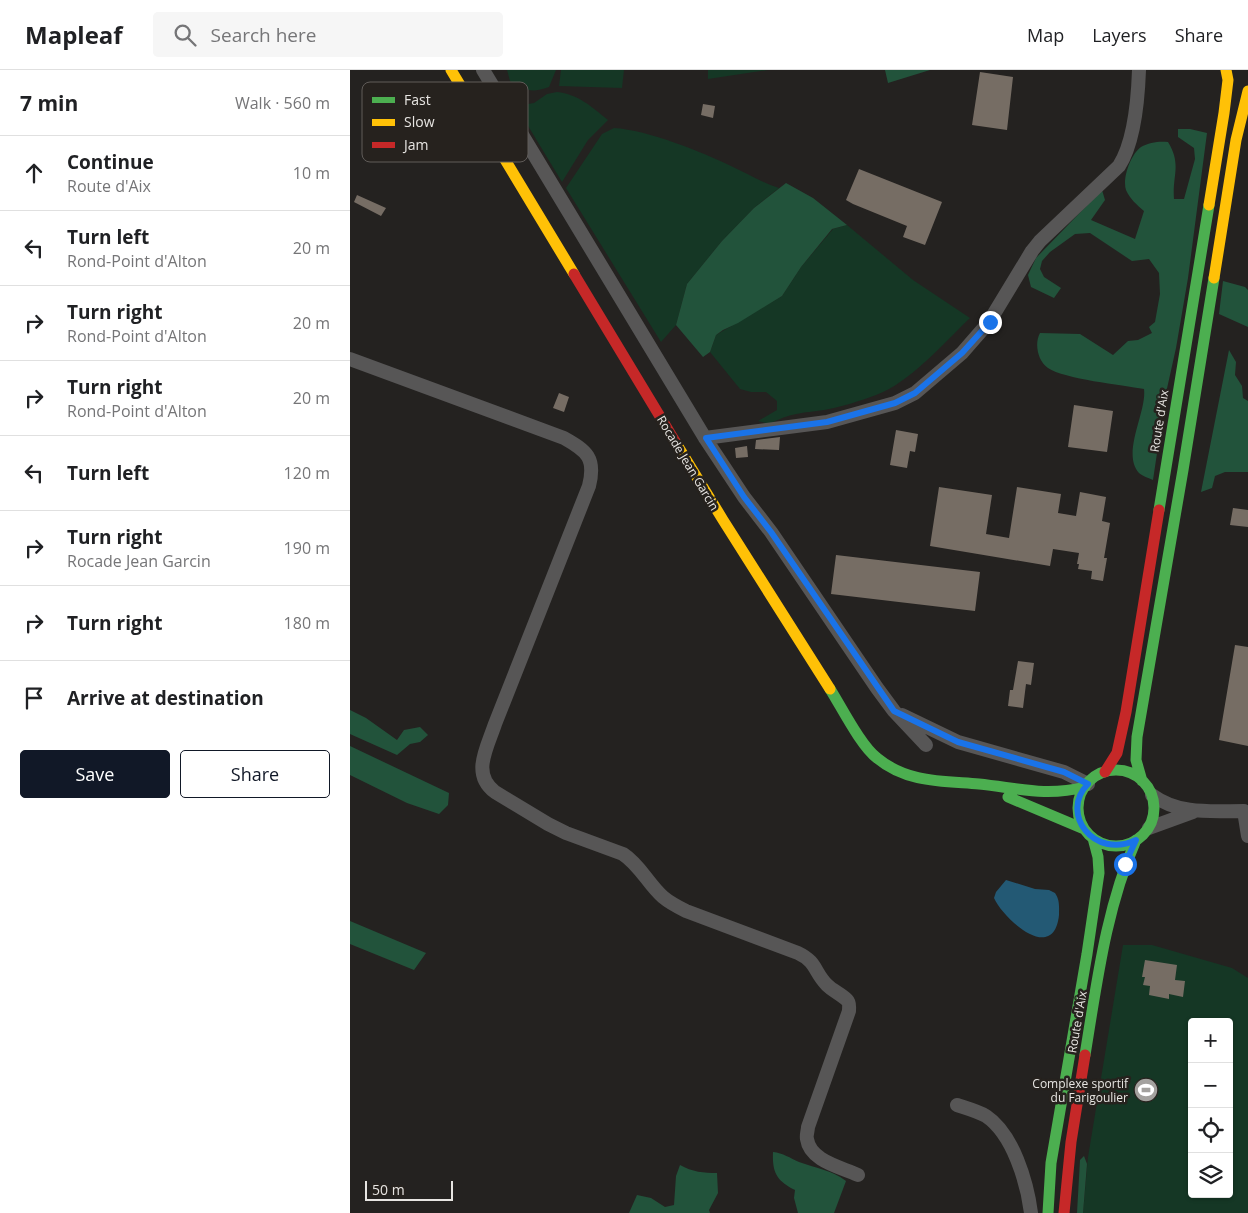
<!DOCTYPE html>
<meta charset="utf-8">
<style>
body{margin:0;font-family:"Open Sans",sans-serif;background:#f6f6f6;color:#202124}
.controls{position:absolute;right:15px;bottom:15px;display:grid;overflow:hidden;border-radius:5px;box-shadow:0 1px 4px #0004}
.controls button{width:45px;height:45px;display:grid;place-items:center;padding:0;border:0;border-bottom:1px solid #e0e0e0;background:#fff;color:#202124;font:25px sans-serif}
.scale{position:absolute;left:15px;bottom:12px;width:88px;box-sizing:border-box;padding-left:5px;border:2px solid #e7e5e2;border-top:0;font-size:14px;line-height:18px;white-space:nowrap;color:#e7e5e2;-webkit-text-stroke:4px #26221e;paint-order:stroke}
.stop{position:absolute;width:15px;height:15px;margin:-11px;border:4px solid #1a73e8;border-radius:50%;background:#fff}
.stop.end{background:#1a73e8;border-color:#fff;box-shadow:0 1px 5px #0008}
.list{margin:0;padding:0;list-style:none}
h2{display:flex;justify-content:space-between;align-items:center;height:65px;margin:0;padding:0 20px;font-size:21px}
h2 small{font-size:16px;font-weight:400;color:#757577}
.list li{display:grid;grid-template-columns:32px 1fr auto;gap:15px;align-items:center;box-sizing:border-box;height:75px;padding:0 20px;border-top:1px solid #e0e0e0}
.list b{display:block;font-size:19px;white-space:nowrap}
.list p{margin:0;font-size:16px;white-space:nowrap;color:#757577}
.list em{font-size:16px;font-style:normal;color:#757577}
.actions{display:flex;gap:10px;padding:15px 20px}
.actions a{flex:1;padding:11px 0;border:1px solid #111827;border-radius:5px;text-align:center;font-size:18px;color:#111827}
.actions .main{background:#111827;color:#fff}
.icon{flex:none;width:28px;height:28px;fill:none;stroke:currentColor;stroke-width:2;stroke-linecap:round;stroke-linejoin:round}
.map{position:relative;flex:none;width:898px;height:1143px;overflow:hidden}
header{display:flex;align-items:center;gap:30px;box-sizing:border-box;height:70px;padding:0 25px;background:#fff;border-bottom:1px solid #e0e0e0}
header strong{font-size:24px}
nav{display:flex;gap:28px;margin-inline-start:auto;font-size:18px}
.search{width:350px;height:45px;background:#f6f6f6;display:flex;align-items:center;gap:12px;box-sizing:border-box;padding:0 18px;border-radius:5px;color:#757577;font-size:19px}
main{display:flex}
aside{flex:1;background:#fff}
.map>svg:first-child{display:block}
.green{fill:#153725;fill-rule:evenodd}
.forest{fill:#22533b}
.water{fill:#235974}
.building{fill:#766d64}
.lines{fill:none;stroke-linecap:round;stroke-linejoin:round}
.street{stroke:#575656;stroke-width:14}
.fast{stroke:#4caf50;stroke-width:11}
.slow{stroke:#ffc107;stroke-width:11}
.jam{stroke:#c62828;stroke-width:11}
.route{stroke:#1a73e8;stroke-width:6}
.labels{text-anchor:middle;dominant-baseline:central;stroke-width:5;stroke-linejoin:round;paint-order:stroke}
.street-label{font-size:12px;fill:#e7e5e2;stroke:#26221e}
.poi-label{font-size:12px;fill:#e7e5e2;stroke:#26221e;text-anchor:end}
.key{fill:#26221e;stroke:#605c59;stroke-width:1}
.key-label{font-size:14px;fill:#e7e5e2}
</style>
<header>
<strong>Mapleaf</strong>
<div class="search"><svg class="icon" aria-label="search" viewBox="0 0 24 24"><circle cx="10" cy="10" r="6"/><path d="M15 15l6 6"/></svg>Search here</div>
<nav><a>Map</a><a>Layers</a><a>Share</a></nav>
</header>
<main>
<aside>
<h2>7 min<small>Walk · 560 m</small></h2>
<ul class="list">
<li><svg class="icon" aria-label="ahead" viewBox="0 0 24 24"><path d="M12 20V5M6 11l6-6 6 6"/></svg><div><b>Continue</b><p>Route d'Aix</p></div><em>10 m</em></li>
<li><svg class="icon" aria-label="left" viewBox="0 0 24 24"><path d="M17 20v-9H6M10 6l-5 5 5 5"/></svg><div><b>Turn left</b><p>Rond-Point d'Alton</p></div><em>20 m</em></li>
<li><svg class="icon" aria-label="right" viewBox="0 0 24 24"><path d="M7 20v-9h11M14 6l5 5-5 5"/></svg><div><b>Turn right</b><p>Rond-Point d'Alton</p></div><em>20 m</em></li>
<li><svg class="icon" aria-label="right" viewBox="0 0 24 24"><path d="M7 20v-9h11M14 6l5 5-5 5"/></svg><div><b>Turn right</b><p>Rond-Point d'Alton</p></div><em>20 m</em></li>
<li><svg class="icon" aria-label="left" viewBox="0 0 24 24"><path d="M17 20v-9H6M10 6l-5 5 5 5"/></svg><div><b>Turn left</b></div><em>120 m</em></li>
<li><svg class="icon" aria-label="right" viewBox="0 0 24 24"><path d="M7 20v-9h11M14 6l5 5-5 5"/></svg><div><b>Turn right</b><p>Rocade Jean Garcin</p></div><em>190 m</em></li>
<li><svg class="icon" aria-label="right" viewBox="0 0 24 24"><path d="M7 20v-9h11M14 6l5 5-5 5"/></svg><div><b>Turn right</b></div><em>180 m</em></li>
<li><svg class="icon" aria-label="arrive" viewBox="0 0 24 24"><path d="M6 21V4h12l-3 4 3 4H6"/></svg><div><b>Arrive at destination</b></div></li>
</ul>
<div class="actions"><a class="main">Save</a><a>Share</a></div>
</aside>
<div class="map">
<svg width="898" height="1143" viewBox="0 0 898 1143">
<rect width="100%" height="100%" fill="#242220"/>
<path class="green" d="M157,0h49l-7,17c-17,6 -24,4 -39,-6z
M211,0h63l-2,18 -63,-2z
M358,0h60l-60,9z
M207,22c21,2 35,15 51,28l-20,20 -26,42 -46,-76 18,-3 13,-9z
M264,58c34,2 88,24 119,39 15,7 30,16 46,21l-25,20 -32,33 -35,43 -11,41 -15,17 -95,-154 36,-54z
M497,155l66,55 57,38c-26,25 -62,66 -94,77 -16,6 -35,12 -52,15 -21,3 -35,3 -54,14l-12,-3 19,-11v-9l-11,-9h-15l-11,-3 -30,-37 6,-17 66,-39 19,-29 32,-38z
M773,875h29l80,23 16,10v235h-165l5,-56zM842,952h37v172h-37z"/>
<path class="forest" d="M535,0h45l-42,13z
M828,59h12l17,4 -19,145 -12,70 -10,45 -13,87c-4,-2 -11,-4 -14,-7 -18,-20 8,-61 5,-84 -22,-4 -80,-10 -96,-21 -10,-7 -14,-24 -8,-35l40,1 33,21 15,-14 10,-1 14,-7 -3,-6 6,-5 5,-28 -1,-21 -10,-14 -17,2 -42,-28 -15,1 -25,18 -8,9 -2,8 4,8 17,11 -7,10 -23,-11 -3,-12 8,-17 66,-68 3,10 -14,20 44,19 9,-28c-7,-6 -14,-12 -18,-21 -4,-12 5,-36 15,-43 8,-5 19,-6 27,-5 14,23 4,33 6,57h10l11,-40 -1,-11 -16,-11z
M436,113l27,15 34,27 -15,4 -31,38 -19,29 -44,27 -15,7 -7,5 -6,17 -7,5 -27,-32 11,-41 35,-43 32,-33z
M873,211l22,6 3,3v37l-29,-13z
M879,280l7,12 -1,13 7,11 1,12 5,3v71h-23l-10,4 -3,12 -11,4z
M0,640l16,8 31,22 7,-10 16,-3 8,8 -8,7 -10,2 -13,11 -47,-21z
M0,676l99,47 -1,12 -9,9 -32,-11 -57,-28z
M0,851l76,32 -12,17 -64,-26z
M423,1082c10,1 17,6 26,10 16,6 33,8 47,19l-12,32h-36l-4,-15 1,-8c-18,-9 -23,-17 -22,-38z
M734,1086l3,8 -4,49h-6l3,-53z
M330,1095c12,7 24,8 37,8l1,20 -9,17 1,3h-81l8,-18 14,3 14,9 9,-2 2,-29z"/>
<path class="water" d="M656,810l29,9 14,1 6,3c5,7 4,14 4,22 -5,49 -55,5 -65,-17l2,-6z"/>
<path class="building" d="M630,2l33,5 -6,53 -35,-5z
M353,34l12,2 -2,12 -12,-3z
M509,99l83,33 -17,43 -22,-8 4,-11 -54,-22 -7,-4z
M7,125l29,13 -5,8 -27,-14z
M209,323l10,4 -5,15 -11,-4z
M724,335l39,6 -6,41 -39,-5z
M546,360l22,4 -3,18 -5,-1 -3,17 -17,-3z
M430,367l-1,13 -24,-1 1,-9z
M397,376l1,11 -12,1 -1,-10z
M589,417l53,8 -6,39 23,4 8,-51 44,7 -3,19 18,3 4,-24 26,5 -4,24 8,2 -6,35h3l-4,23 -12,-2 1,-8 -14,-2 1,-5h-2l2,-11 -26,-4 -3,17 -120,-20z
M883,438l15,2v17l-18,-2z
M486,485l144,17 -5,39 -144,-17z
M885,575l13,2v99l-29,-6z
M668,591l16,2 -3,22 -5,-1 -3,24 -15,-2 2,-16h3z
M795,890l32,5 -2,15 10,1 -2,16 -14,-3v5l-20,-4 1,-9 -7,-1 2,-8h-3z"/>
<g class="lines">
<path class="street" d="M133,0l222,368 39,59 27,35 106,156 17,23 32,34
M0,289l214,79c23,13 32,20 25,48l-94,238c-8,24 -24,50 0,68l53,32 18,9 57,21c17,11 25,30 40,43 7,6 15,10 23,14l112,42c19,9 16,19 29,32 6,6 14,9 20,15 3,3 2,7 2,11l-41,116c0,3 -2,9 -1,12 3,22 34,28 51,36
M355,368l122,-16 68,-19 20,-10 47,-40 27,-31 43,-71 8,-10 79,-75c16,-25 19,-67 20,-96
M552,645l56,27 106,30 24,12
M802,725c27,20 60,16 92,16l4,25
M799,758l44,-16
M607,1035c9,3 20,6 29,11 27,18 41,66 45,97"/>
<path class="fast" d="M809,440l50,-305
M480,619c12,19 31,57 47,69 30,25 66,23 102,26 39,4 66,13 106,3
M728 738a38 38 0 1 1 76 0a38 38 0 1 1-76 0Z
M792,711l-6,-21 1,-23 46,-267 31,-192
M658,727l76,32
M735,985c12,-73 21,-147 51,-215
M698,1143l3,-50 36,-209 12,-81 -1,-16 -5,-19"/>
<path class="slow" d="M101,0l123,204
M859,135l15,-92 4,-33 -2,-10
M864,208l22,-138 12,-49
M326,373l47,77 107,169"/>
<path class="jam" d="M224,204l102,169
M755,702l12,-19 9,-41 33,-202
M714,1143l7,-71 14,-87"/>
</g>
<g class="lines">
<path class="route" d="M640,252l-28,31 -47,40 -20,10 -68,19 -121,16 38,59 27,35 123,179 64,31 106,30 24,12c-29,29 6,76 48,56l-11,24"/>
</g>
<defs>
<g id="stadium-disc" transform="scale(1.25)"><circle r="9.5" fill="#a3a19e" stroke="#26221e"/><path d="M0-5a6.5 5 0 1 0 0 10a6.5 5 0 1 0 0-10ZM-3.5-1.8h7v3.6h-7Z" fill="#fff"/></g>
</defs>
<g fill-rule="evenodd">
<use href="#stadium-disc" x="796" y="1020"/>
</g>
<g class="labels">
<g class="street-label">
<text transform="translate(809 351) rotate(-81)">Route d'Aix</text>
<text transform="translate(338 393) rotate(59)">Rocade Jean Garcin</text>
<text transform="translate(727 952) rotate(-80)">Route d'Aix</text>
</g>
<g class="poi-label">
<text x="778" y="1013">Complexe sportif<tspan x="778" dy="14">du Farigoulier</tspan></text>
</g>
</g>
<rect x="12" y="12" width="166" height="80" rx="8" class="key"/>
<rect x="22" y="27" width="23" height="6" fill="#4caf50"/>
<rect x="22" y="49" width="23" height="7" fill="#ffc107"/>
<rect x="22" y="72" width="23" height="6" fill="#c62828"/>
<g class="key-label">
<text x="54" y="35">Fast</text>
<text x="54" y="57">Slow</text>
<text x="54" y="80">Jam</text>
</g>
</svg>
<div class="controls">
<button>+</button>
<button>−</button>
<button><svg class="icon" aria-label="locate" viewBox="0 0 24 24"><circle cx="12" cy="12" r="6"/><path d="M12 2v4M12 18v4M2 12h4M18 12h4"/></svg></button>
<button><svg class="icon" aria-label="layers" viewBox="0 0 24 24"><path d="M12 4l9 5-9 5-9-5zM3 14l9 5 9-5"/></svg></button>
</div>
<div class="scale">50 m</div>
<div class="stop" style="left:775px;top:794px"></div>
<div class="stop end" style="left:640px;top:252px"></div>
</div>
</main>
